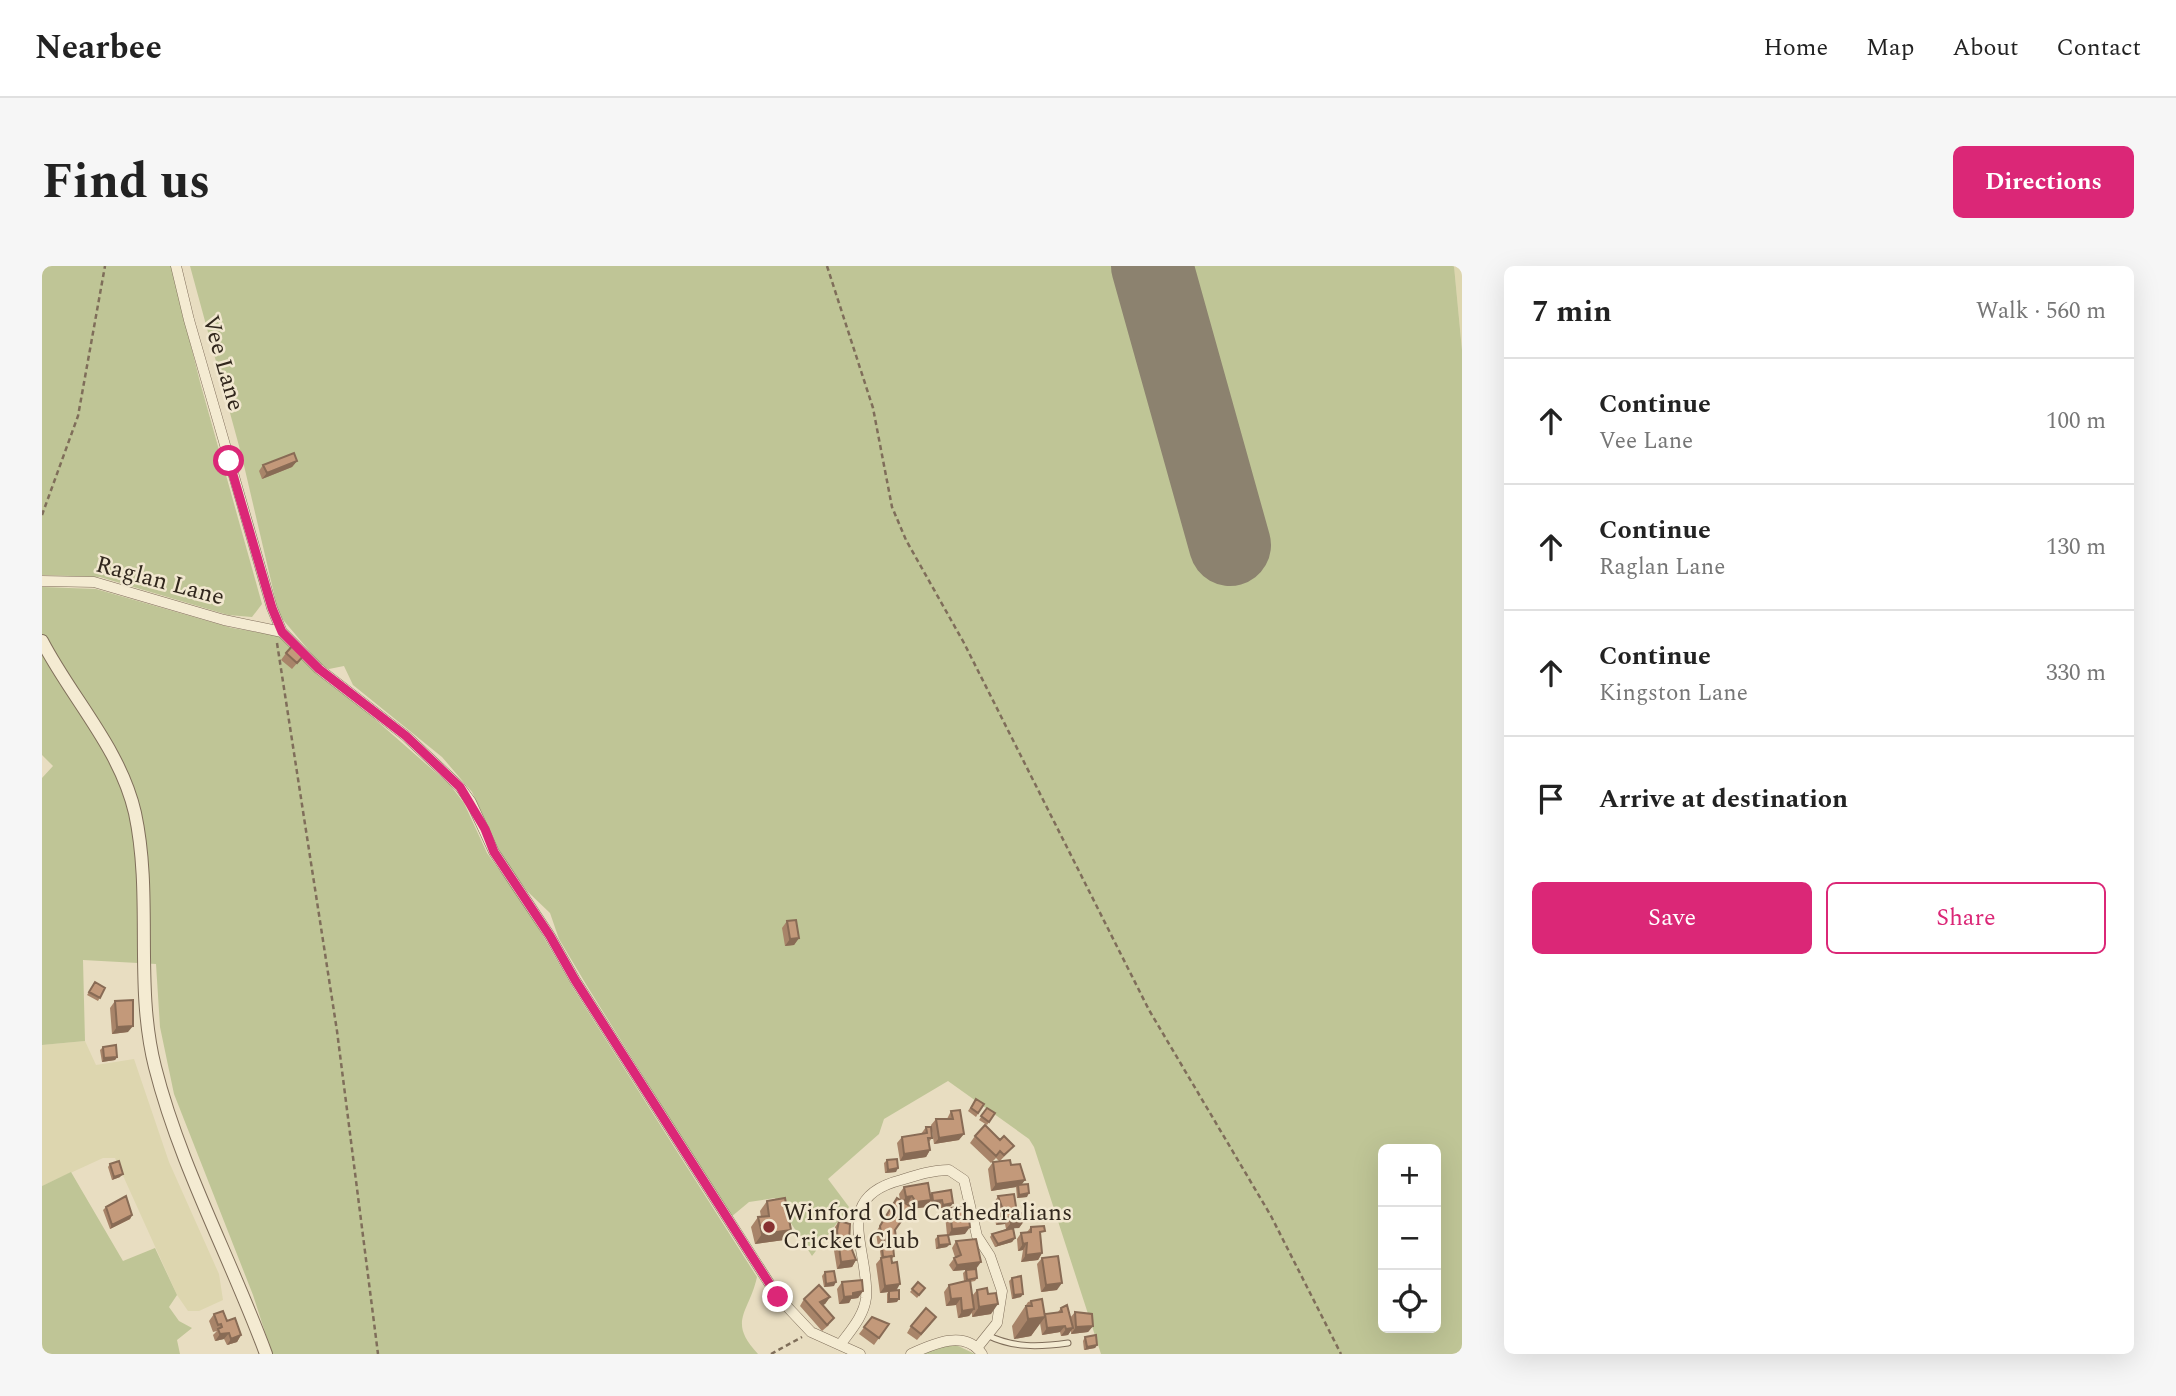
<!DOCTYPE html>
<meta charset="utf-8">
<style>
body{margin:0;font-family:Spectral,serif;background:#f6f6f6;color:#222}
.controls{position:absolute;right:21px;bottom:21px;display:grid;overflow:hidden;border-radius:10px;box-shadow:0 7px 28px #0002}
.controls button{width:63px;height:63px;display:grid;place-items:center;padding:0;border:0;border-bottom:2px solid #e0e0e0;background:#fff;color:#222;font:35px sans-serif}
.stop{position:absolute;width:21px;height:21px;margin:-16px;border:5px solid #db2777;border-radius:50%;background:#fff}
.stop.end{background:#db2777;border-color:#fff;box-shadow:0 2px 7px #0008}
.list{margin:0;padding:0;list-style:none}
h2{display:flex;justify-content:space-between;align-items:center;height:91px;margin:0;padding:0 28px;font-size:30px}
h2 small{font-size:23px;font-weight:400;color:#767676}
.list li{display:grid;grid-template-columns:46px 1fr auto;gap:21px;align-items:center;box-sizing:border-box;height:126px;padding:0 28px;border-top:2px solid #e0e0e0}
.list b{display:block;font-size:26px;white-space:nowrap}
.list p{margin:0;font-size:23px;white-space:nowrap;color:#767676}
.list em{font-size:23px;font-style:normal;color:#767676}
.actions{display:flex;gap:14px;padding:21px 28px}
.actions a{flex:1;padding:16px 0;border:2px solid #db2777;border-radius:10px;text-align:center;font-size:24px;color:#db2777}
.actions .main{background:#db2777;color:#fff}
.icon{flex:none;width:38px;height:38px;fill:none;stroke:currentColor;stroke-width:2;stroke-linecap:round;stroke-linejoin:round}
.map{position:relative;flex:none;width:1420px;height:1088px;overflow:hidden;border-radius:10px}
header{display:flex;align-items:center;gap:42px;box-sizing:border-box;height:98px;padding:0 35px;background:#fff;border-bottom:2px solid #e0e0e0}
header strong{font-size:33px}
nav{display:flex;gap:38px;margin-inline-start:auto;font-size:24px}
.intro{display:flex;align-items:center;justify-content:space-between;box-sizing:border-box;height:168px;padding:0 42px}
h1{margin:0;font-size:49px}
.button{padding:18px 32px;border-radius:10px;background:#db2777;color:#fff;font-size:24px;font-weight:700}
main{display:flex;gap:42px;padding:0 42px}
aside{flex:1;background:#fff;border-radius:10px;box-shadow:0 7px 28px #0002}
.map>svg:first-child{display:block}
.farmland{fill:#ddd6af}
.green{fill:#bfc596;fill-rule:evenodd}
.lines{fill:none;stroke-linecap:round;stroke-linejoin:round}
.runway{stroke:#8c826f;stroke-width:82}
.service-casing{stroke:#7f6e5a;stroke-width:7}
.minor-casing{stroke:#7f6e5a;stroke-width:11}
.tertiary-casing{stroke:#7f6e5a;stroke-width:14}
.path{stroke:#7f6e5a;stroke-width:2.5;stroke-dasharray:5 3.5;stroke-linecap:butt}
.service{stroke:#f4ebd2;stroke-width:5}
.minor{stroke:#f4ebd2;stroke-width:10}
.tertiary{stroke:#f4ebd2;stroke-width:12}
.wall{fill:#a88469}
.shaded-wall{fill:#886b55}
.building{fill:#c3997a;stroke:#886b55;stroke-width:2}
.route{stroke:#db2777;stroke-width:9}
.poi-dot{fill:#883131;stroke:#f1e7cf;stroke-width:2.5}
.labels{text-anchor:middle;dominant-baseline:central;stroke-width:5;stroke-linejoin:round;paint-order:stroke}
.street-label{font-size:24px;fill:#31271d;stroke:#f1e7cf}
.poi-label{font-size:24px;fill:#31271d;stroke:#f1e7cf;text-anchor:start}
</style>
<header>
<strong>Nearbee</strong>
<nav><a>Home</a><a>Map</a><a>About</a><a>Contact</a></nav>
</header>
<div class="intro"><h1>Find us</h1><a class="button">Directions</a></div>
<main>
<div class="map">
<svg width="1420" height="1088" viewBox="0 0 1420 1088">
<rect width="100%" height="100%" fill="#e8ddc1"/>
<path class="farmland" d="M1412,0h8v84z
M43,775l11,24 38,-6 35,103 50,112 4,26 -24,11h-11l-11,-16 -62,-137h-12l-61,28v-141z"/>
<path class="green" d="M0,0h129l29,116 62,222 -10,13 -24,-2 -128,-38 -58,-2z
M148,0h952l77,279 7,6 10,-5 2,-11 -75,-269h291l8,84v1004h-361l-67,-207 -5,-8 -81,-58 -64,38 -5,15 -51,45 21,28 -37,49 -37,-58 -26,4 -18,15 -144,-231 -28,-47 -9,-26 -23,-22 -24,-33 -31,-66 -30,-35 -89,-72 -9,-19 -15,3 -7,-3 -43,-51 -37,-158zM1341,883h53v179h-53z
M0,321l54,2 136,39 48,8 170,149 14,18 23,50 41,57 45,78 184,289c-8,36 -30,44 1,77h-486l-19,-59 -79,-201 -14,-67 -4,-63 -73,-4 2,81 -43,4v-267l11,-12 -11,-11z
M29,906l52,89 32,-13 22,47 -8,12 10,14 13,7 -15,12 3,14h-138v-168z
M904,1079h10l19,9h-51z"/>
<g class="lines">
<path class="runway" d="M1110,0l78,279"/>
<g class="service-casing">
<path id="service" d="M945,1069c26,13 52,12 81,8"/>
</g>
<g class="minor-casing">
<path id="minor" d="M134,0l13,54 83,288 10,24
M0,315l52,1 130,38 58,12 37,37 87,67 54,51 11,15 23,50 56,84 25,44 203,317 33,35 49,22
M798,1079c10,-14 24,-29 26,-47 4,-48 -36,-100 35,-118 16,-5 31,-10 48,-10l15,10 13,56 13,20 12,35 -5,32 -20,25
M869,1088c22,-10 54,-25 71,0"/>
</g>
<g class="tertiary-casing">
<path id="tertiary" d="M0,375c30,58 78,107 93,172 18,84 -1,171 20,254 25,99 76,192 111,287"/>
</g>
<path class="path" d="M785,0l46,142 19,99 14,33 58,103 185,367 122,206 70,138
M0,249l36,-99 27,-150
M235,377l60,388 41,323
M729,1088l31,-17"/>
<use href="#service" class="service"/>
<use href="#minor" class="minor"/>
<use href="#tertiary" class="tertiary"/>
</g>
<path class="wall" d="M255,195l-5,6 -30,12 -3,-8 4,-6z
M244,387l19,1 -13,15 -11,-9z
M745,655l12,17 -5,7 -9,1 -3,-18z
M53,716l10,6 -7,13 -11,-6z
M73,735l13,31 -16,2 -2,-26z
M61,781l14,10 -2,3 -13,2 -2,-12z
M934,833l8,5 -8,13 -8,-6z
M945,842l2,14 -2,3 -8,-5z
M909,845l8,29 -25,4 -3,-19 5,-6h11z
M884,861l6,11 -3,4 1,8 -4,7 -26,4 -3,-18 5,-6 19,-3z
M933,870l25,4 14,6 -14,15 11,4 16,32 -10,1 -1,-11 -25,4 -3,-22 5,-7 6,-1 -3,-3 -5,5 -21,-20z
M845,894l9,12 -11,1 -1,-10z
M68,898l10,13 -8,3 -4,-13z
M862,921l26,8 2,-2 19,13 -10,2 -1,-4 -9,1v-4l-5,6 -15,2v-1l-16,22 1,8 -5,7 -13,2 -2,-15 21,-34 3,2 -1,-6z
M956,930l26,25 -5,7h-6l2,10 -3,4 -17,5 -5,-10 2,-3 14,-5 -1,-5 -9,1 -1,-8 2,-4 -3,-10z
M725,935l24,29 -7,10 -29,4 -4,-17 7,-10h3l-1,-6z
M64,941l26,8 -2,4 -20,10 -7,-19z
M908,942l15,26 -17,1 -1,12 -11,2 -1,-10 3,-3 9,-1 -2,-20z
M797,955l17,39 -4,7 -15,2 -5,-31 3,-11z
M989,961l10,11 1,15 -4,7 -17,2 2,-12 -5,1 -1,-12 4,-6 6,-1z
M914,975l20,28 -23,2 -4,-6 6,-8 -3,-9z
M840,981l12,9 -2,3 5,43 -10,1v-9l1,-2 -8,1 -4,-29 5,-6 -1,-7z
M1000,992l15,32 -16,2 -4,-28z
M924,1004l11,8 -2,3 -5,1 2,14 5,-6 14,24 -19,3v-4l-3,3 -11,2 -2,-13 -10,1 -2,-14 5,-7 15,-4 -1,-8z
M783,1006l9,14 -10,1 -2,-11z
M970,1012l9,19 -9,2 -3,-18z
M800,1016l21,9 -5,7 -7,1 -2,4 -10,1 -2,-15z
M876,1016l7,6 -8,10 -7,-6z
M788,1031l-5,7 -3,1 7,20 -7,6 -22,-25 4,-7z
M989,1035l13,14 14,-3 3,-4 9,10 5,-6 18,14 -5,6 -17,2v-4l-3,5 -7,1 -1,-4 -18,3 -2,-12 -9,13 -17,3 -2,-13 16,-24z
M172,1048l13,7 14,14 -4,7 -10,3 -3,-6 -9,2 -2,-6 4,-4 -4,1 -4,-11z
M830,1051l17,7 -15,21 -15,-11z
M889,1058l-14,16 -10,-7 4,-7z
M1043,1071l12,8 -2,3 -11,2 -1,-9z"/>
<path class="shaded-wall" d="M255,195l-5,6 -30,12 5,-6z
M757,672l-5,7 -9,1 5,-7z
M91,760l-5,6 -16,2 5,-7z
M75,791l-2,3 -13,2 2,-4z
M922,868l-5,6 -25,4 5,-6z
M888,884l-4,7 -26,4 4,-7z
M856,902l-2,4 -11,1 3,-3z
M81,908l-3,3 -8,3 2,-3z
M983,914l-5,7 -2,-2 -2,2 -25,4 5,-7z
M987,927l-2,4 -10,1 2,-3z
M870,930l-4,7 -7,1 5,-7z
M889,934l-5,7 -15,2 5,-7z
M900,934l-2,4 -9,1 2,-4z
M911,937l-2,3 -10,2 2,-3z
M90,949l-2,4 -20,10 2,-4z
M968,951l-5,7 -9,1 5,-6z
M982,955l-5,7 -13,1 5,-6z
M928,961l-5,7 -17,2 4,-7z
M749,964l-7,10 -29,4 7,-10z
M854,972l-5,7 -13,2 4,-7z
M973,972l-3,4 -17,5 3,-3z
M985,977l-4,7 -5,1 5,-7z
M908,978l-3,3 -11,2 3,-4z
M1000,987l-4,7 -17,2 5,-7z
M814,994l-4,7 -15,2 4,-7z
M939,996l-5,7 -23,2 4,-6z
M794,1016l-2,4 -10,1 2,-3z
M1020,1017l-5,7 -16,2 5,-7z
M858,1018l-4,7 -16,2 5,-7z
M821,1025l-5,7 -7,1 -2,4 -10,1 5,-7 9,-4z
M981,1028l-2,3 -9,2 2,-4z
M788,1031l-5,7 -10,5 5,-7z
M919,1032l-5,7 -10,1 5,-7z
M847,1033h10l-2,3 -10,1z
M956,1038l-7,10 -19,3 7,-10z
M932,1043l-5,7 -11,2 4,-7z
M1003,1051l-14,19 -17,3 14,-20z
M1023,1060l-5,6 -18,3 5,-7z
M1051,1060l-5,6 -17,2 5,-7z
M1031,1062l-5,7 -7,1 5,-7z
M187,1067l-5,6 -9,2 5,-7z
M199,1069l-4,7 -10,3 4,-6z
M1055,1079l-2,3 -11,2 3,-3z"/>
<path class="building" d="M252,187l3,8 -30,12 -4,-8z
M252,378l11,10 -8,9 -11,-10z
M754,654l3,18 -9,1 -3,-18z
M53,716l10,6 -5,10 -11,-6z
M91,734v26l-16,1 -2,-26z
M74,779l1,12 -13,1 -1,-11z
M934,833l8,5 -6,9 -7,-5z
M945,842l8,5 -6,9 -8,-6z
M918,844l4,24 -25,4 -3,-19h17l-2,-8z
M943,859l15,15 4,-4 10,10 -10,9 -4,-4 -4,5 -21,-20z
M884,861h5l1,11h-4l2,12 -26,4 -2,-17 25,-4z
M855,893l1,9 -10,2 -1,-10z
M968,894l1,5 9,-1 5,16 -29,4 -3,-22z
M77,895l4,13 -9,3 -4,-13z
M886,917l3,17 -15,2 -4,-6 -6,1 -2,-10z
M986,918l1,9 -10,2 -1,-10z
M909,924l2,13 -10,2 -1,-5 -9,1 -1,-8z
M972,928l3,19h6l1,8 -13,2 -1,-6 -9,2 -1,-9h3l-5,-14z
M84,930l6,19 -20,10 -6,-18z
M743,932l6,32 -29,4 -4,-17 11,-1 -2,-15z
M855,932l14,9 -16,23 1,8 -14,2 -2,-14z
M921,941l1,12h5l1,8 -18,2 -2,-21z
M797,955l11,3 -1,18 7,18 -15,2 -4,-31z
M1002,960l1,5 -5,1 2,21 -16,2 1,-12 -4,1 -2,-11 10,-1v-5z
M971,962l2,10 -17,6 -6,-10z
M906,969l2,9 -11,1 -1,-9z
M934,973l5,23 -24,3 -3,-7 7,-3 -5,-14z
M851,980l1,10 -11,1 -1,-10z
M849,990l1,7 5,-1 3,22 -15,2 -4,-28z
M1016,990l4,27 -16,2 -4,-27z
M934,1003l1,9 -10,2 -1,-10z
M792,1005l2,11 -10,2 -1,-12z
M979,1010l2,18 -9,1 -2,-17z
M820,1014l1,11 -10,2v3l-9,1 -2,-15z
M928,1014l4,29 -12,2 -1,-13 -10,1 -2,-14z
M876,1016l7,6 -6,7 -7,-6z
M777,1019l11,12 -10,5 14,16 -7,7 -23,-26z
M945,1022l1,6 8,-1 2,11 -19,3 -2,-17z
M857,1024v9h-10v-8z
M1000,1033l3,18 -17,2 -2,-13h6l-1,-5z
M1025,1039l6,23 -7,1 -1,-3 -18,2 -2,-14 17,-2 -1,-4z
M884,1042l10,9 -15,17 -10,-8z
M181,1045l4,10 8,-3 6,17 -10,4 -2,-6 -9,1 -2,-5 4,-2 -1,-3 -3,1 -4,-11z
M1033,1046l17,2 1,12 -17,1z
M830,1051l17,7 -10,14 -15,-11z
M1054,1069l1,10 -10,2 -2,-10z"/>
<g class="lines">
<path class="route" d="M187,195l43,147 10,24 37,37 87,67 54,51 25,42 9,23 56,84 25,44 203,317"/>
</g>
<circle class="poi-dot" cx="727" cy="961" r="7"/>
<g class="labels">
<g class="street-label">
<text transform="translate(181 97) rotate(74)">Vee Lane</text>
<text transform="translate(118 315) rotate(15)">Raglan Lane</text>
</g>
<g class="poi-label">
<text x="741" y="947">Winford Old Cathedralians<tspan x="741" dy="28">Cricket Club</tspan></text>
</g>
</g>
</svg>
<div class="controls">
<button>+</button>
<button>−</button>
<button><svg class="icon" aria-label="locate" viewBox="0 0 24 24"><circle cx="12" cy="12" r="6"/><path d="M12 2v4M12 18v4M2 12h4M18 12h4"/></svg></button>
</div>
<div class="stop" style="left:187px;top:195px"></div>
<div class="stop end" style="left:736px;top:1031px"></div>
</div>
<aside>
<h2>7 min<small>Walk · 560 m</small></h2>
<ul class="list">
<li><svg class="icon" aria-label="ahead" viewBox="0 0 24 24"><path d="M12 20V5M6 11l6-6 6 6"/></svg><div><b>Continue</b><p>Vee Lane</p></div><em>100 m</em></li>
<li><svg class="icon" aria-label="ahead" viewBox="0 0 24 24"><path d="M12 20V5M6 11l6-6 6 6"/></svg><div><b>Continue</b><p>Raglan Lane</p></div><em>130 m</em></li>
<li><svg class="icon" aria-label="ahead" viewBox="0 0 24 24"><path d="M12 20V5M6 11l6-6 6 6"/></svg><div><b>Continue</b><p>Kingston Lane</p></div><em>330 m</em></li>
<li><svg class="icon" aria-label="arrive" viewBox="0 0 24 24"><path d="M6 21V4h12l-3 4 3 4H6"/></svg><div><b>Arrive at destination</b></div></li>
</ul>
<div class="actions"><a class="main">Save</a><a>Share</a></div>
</aside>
</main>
